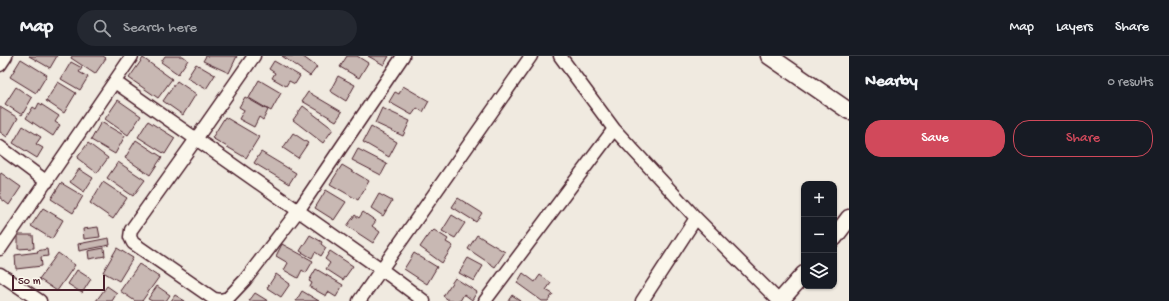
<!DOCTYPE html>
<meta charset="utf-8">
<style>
body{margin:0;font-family:"Gochi Hand",sans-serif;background:#242831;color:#f1f3f6}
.controls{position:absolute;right:12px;bottom:12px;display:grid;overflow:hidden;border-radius:8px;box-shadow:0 1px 3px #0004}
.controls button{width:36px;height:36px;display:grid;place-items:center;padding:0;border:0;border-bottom:1px solid #363941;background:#171b24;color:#f1f3f6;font:20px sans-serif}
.scale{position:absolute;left:12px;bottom:10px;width:93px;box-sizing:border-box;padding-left:4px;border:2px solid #4a1f2b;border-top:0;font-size:11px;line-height:14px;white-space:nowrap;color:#4a1f2b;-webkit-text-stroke:3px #fbf7ec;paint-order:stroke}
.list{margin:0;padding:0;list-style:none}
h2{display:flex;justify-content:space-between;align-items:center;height:52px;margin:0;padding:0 16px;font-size:17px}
h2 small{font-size:13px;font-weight:400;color:#9ea1a6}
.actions{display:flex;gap:8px;padding:12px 16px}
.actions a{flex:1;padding:9px 0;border:1px solid #d1495b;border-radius:16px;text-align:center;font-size:14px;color:#d1495b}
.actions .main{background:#d1495b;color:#fff}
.icon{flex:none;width:22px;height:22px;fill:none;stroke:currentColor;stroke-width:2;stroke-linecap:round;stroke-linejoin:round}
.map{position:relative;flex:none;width:849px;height:245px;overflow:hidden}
header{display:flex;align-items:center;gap:24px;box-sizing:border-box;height:56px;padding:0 20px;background:#171b24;border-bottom:1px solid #363941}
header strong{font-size:19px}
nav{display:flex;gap:22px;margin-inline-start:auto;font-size:14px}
.search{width:280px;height:36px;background:#242831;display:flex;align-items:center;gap:10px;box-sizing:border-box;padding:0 14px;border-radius:22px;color:#9ea1a6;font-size:15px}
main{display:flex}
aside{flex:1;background:#171b24}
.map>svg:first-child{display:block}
.building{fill:#c8b8b3;stroke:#4a1f2b}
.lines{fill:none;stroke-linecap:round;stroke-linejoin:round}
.street-casing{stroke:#4a1f2b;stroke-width:15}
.secondary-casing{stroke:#4a1f2b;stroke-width:19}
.street{stroke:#fbf7ec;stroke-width:12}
.secondary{stroke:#fbf7ec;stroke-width:16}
</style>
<header>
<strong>Map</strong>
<div class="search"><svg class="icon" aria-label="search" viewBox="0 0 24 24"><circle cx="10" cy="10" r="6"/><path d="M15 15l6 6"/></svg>Search here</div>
<nav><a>Map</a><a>Layers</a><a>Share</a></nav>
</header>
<main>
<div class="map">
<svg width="849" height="245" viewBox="0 0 849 245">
<rect width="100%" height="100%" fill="#f0eae0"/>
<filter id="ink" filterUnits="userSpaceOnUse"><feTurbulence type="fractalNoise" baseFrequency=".025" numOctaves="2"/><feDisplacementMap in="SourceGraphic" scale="8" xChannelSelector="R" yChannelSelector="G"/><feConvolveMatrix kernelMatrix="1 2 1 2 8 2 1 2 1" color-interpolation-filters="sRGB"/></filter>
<g filter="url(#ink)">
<path class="building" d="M29,0h28l-7,12z
M72,0h31l3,2 -11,16 -24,-16z
M165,0h18l5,4 -10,14 -17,-12z
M206,0h31l-8,17 -26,-12z
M282,0h20l15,11 -7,9z
M347,0h10l11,7 -9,15 -19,-11z
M368,0h21l-5,9z
M143,2l29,21 -14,19 -29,-20z
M21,3l26,16 -11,18 -26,-16z
M274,5l26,15 -5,8 -6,-3 -3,5 -14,-8 3,-5 -6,-4z
M71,6l11,6 -3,4 9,5 -8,13 -19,-11z
M196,8l19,11 -9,14 -19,-11z
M338,20l17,9 -9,16 -16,-10z
M259,24l22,13 -10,18 -22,-13z
M177,25l19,13 -13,21 -20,-14z
M58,26l18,11 -12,20 -18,-12z
M403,30l26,15 -6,11 -6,-4 -5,7 -23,-13 6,-10 4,2z
M16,31l16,11 -10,17 -17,-11z
M308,36l34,20 -6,9 -34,-20z
M245,41l23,13 -5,10 -4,-3 -5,10 -15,-8 5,-9 -5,-3z
M118,44l23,16 -13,19 -23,-16z
M39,47l20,13 -4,6 5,3 -7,11 -27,-18 7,-11 3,2z
M303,50l30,23 -10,14 -30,-23z
M0,51l18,11 -11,19 -7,-5z
M382,52l28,13 -7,15 -28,-13z
M225,61l34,20 -13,21 -34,-20z
M148,65l27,17 -10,16 -27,-17z
M101,66l24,14 -10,18 -24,-14z
M23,70l18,11 -5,7 7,4 -6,10 -24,-15z
M371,71l26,15 -8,15 -26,-15z
M293,77l15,10 -10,15 -15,-10z
M136,84l26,17 -12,18 -25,-17z
M88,87l20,15 -11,15 -20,-15z
M358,93l29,15 -6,11 -29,-15z
M261,96l35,21 -7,11 -35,-21z
M118,106l27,18 -12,16 -26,-18z
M342,109l27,16 -11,19 -28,-16z
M79,113l14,9 -9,14 -14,-10z
M1,117l20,14 -12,18 -9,-7v-23z
M103,126l24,16 -14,21 -23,-16z
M61,127l22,13 -10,17 -22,-14z
M326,134l20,12 -12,18 -19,-12z
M379,138l13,7 -9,15 -12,-8z
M458,142l24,15 -6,9 -24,-15z
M43,152l20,12 -11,19 -21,-13z
M363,156l13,9 -4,5 8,6 -7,11 -26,-17 8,-11 4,3z
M452,159l13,8 -10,15 -13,-7z
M98,171l2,10 -16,2 -1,-10z
M434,174l14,9 -2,3 7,4 -11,17 -22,-16 11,-16 1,1z
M18,179h15l1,13 -16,1z
M310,179l12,7 -1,2 5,4 -5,8 -6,-4 -3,6 -12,-7z
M477,179l28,17 -10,15 -27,-18z
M109,182l1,7 -31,6 -1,-7z
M282,188l31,17 -7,12 -4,-3 -4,8 -14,-8 4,-7 -12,-7z
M104,192l1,8 -16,3 -1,-8z
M117,192l16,10 -14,23 -16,-9z
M47,193l1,7 -7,1 1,9 -26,3 -1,-14 23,-3 -1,-1z
M330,195l23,15 -10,14 -17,-11 4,-6 -5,-4z
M58,197l17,12 -18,26 -18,-12z
M414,197l23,14 -10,17 -23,-15z
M468,202l15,8 -9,15 -15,-8z
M139,208l20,13 -17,24h-7l-15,-10z
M316,213l27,16 -7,12 -8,-5 -2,4 -16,-9 2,-4 -3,-2z
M77,214l14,9 -9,14 -14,-9z
M523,217l12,9 5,-7 11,8 -5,7 7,4 -5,7h-6l-25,-18z
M276,218l14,10 -9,13 -14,-9z
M455,222l22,14 -5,8 -8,-6 -4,7h-10l-7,-5z
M107,230l10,7 -5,8h-16z
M157,230l13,9 -4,6h-14l-4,-2z
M302,235l17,10h-23z
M255,237l13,8h-19z
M175,239l10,6h-14z
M512,239l9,6h-13z"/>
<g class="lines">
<g class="street-casing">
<path id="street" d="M254,0l-58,83 -65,91 -1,7 3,6 81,56 7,1 7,-2 17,-18 53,-69 105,-155
M560,0l54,73 82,89 83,83
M0,9l6,-9
M115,26l266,187 43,32
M0,91l47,35
M0,193l132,-193
M0,218l40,27
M359,245l172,-245
M485,245l129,-172
M642,245l54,-83"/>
</g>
<g class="secondary-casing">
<path id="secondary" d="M769,0l80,55
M834,182l15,-20
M780,245l24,-27"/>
</g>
<use href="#street" class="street"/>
<use href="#secondary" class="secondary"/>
</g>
</g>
</svg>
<div class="controls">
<button>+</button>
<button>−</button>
<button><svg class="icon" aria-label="layers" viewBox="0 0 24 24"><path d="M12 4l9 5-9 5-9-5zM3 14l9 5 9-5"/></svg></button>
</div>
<div class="scale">50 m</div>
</div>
<aside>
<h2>Nearby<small>0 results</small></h2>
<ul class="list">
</ul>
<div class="actions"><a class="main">Save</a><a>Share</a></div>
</aside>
</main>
